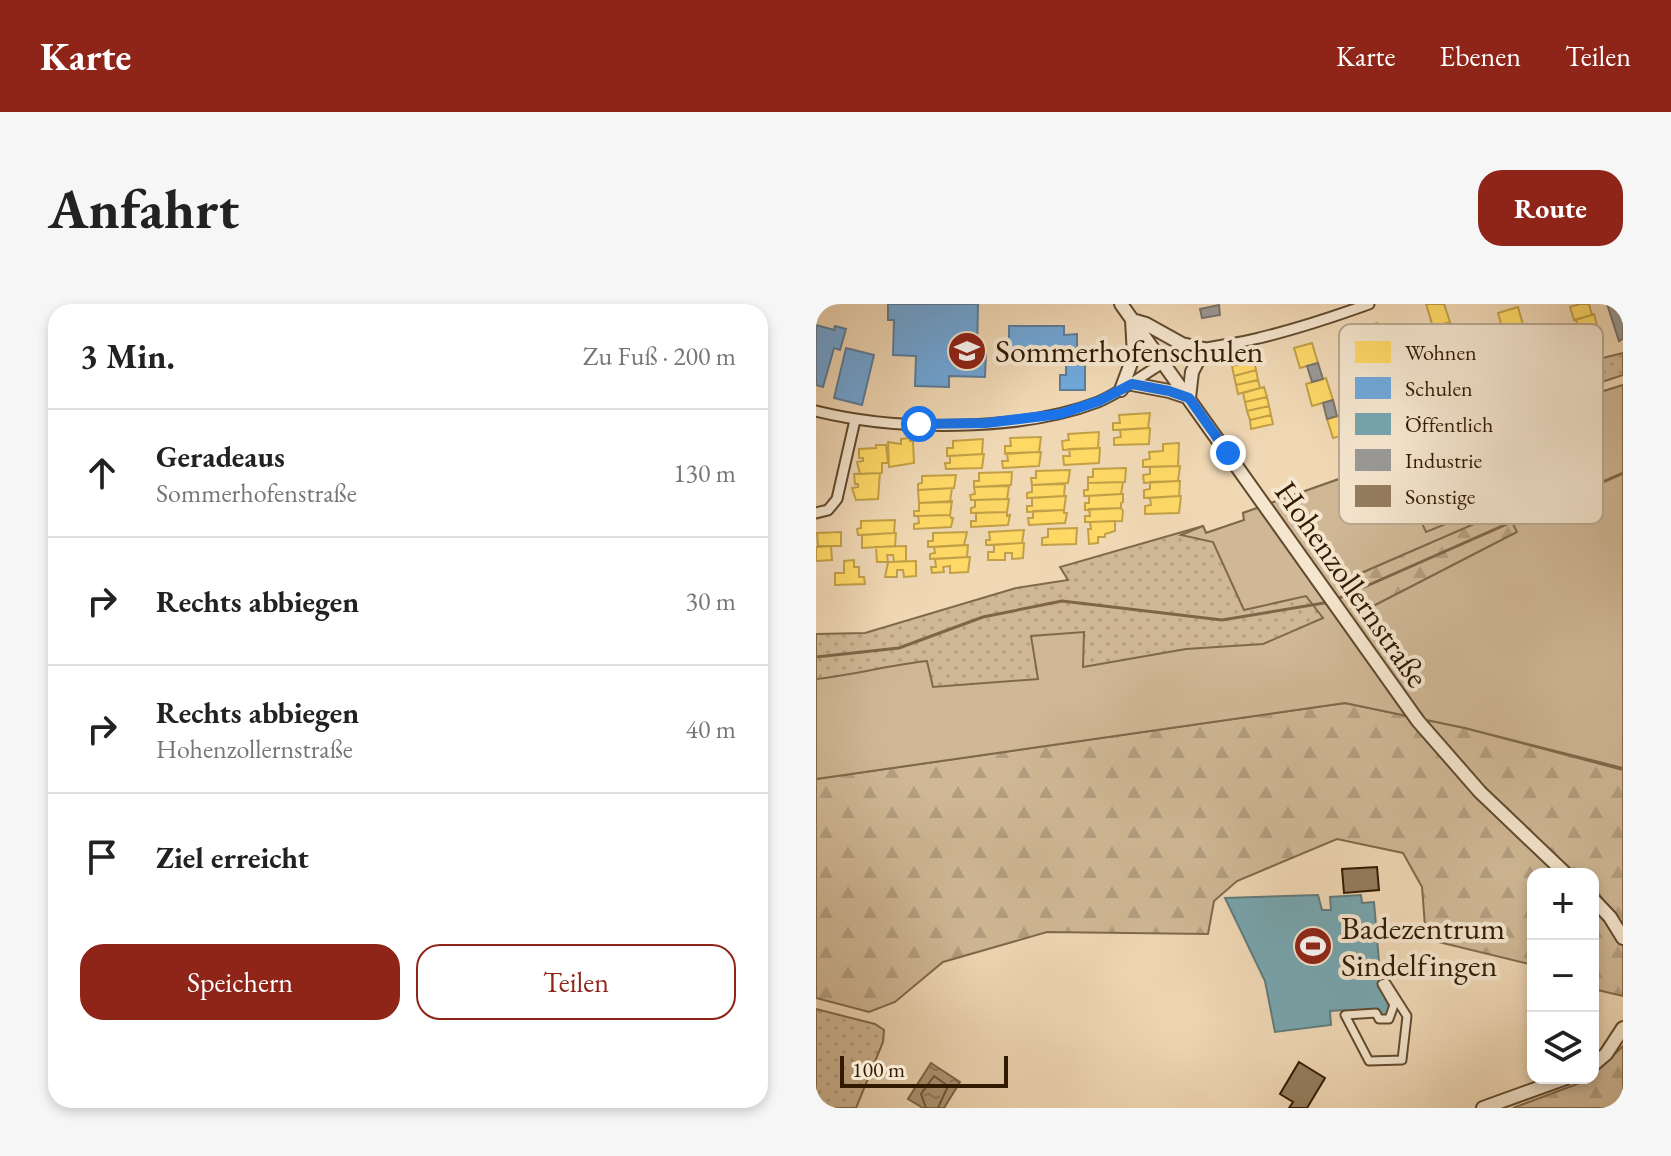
<!DOCTYPE html>
<html lang="de">
<meta charset="utf-8">
<style>
body{margin:0;font-family:"EB Garamond",serif;background:#f6f6f6;color:#222}
.controls{position:absolute;right:24px;bottom:24px;display:grid;overflow:hidden;border-radius:16px;box-shadow:0 4px 12px #0003}
.controls button{width:72px;height:72px;display:grid;place-items:center;padding:0;border:0;border-bottom:2px solid #e0e0e0;background:#fff;color:#222;font:40px sans-serif}
.scale{position:absolute;left:24px;bottom:20px;width:168px;box-sizing:border-box;padding-left:8px;border:4px solid #311a00;border-top:0;font-size:22px;line-height:28px;white-space:nowrap;color:#311a00;-webkit-text-stroke:6px #f5e6cf;paint-order:stroke}
.stop{position:absolute;width:24px;height:24px;margin:-18px;border:6px solid #1a73e8;border-radius:50%;background:#fff}
.stop.end{background:#1a73e8;border-color:#fff;box-shadow:0 2px 8px #0008}
.list{margin:0;padding:0;list-style:none}
h2{display:flex;justify-content:space-between;align-items:center;height:104px;margin:0;padding:0 32px;font-size:34px}
h2 small{font-size:26px;font-weight:400;color:#767676}
.list li{display:grid;grid-template-columns:52px 1fr auto;gap:24px;align-items:center;box-sizing:border-box;height:128px;padding:0 32px;border-top:2px solid #e0e0e0}
.list b{display:block;font-size:30px;white-space:nowrap}
.list p{margin:0;font-size:26px;white-space:nowrap;color:#767676}
.list em{font-size:26px;font-style:normal;color:#767676}
.actions{display:flex;gap:16px;padding:24px 32px}
.actions a{flex:1;padding:18px 0;border:2px solid #8f2418;border-radius:24px;text-align:center;font-size:28px;color:#8f2418}
.actions .main{background:#8f2418;color:#fff}
.icon{flex:none;width:44px;height:44px;fill:none;stroke:currentColor;stroke-width:2;stroke-linecap:round;stroke-linejoin:round}
.map{position:relative;flex:none;width:807px;height:804px;overflow:hidden;border-radius:24px}
header{display:flex;align-items:center;gap:48px;box-sizing:border-box;height:112px;padding:0 40px;background:#8f2418;color:#fff}
header strong{font-size:38px}
nav{display:flex;gap:44px;margin-inline-start:auto;font-size:28px}
.intro{display:flex;align-items:center;justify-content:space-between;box-sizing:border-box;height:192px;padding:0 48px}
h1{margin:0;font-size:56px}
.button{padding:20px 36px;border-radius:24px;background:#8f2418;color:#fff;font-size:28px;font-weight:700}
main{display:flex;gap:48px;padding:0 48px}
aside{flex:1;background:#fff;border-radius:24px;box-shadow:0 4px 12px #0003}
.map>svg:first-child{display:block}
.grass{fill:url(#grass-dots);stroke:#80694b;stroke-width:2}
.forest{fill:url(#forest-firs);stroke:#80694b;stroke-width:2}
.park{fill:#d0b896;stroke:#80694b;stroke-width:2;fill-rule:evenodd}
.water{fill:url(#water-ripples);stroke:#7d6547;stroke-width:2}
.homes{fill:#ffd966;stroke:#c1a047;stroke-width:2}
.schools{fill:#6fa8dc;stroke:#5c7d9a;stroke-width:2}
.public{fill:#76a5af;stroke:#617b7a;stroke-width:2}
.industry{fill:#999;stroke:#7a736b;stroke-width:2}
.lines{fill:none;stroke-linecap:round;stroke-linejoin:round}
.shore{stroke:#70583c;stroke-width:2}
.stream{stroke:#7d6547;stroke-width:3}
.building{fill:#947d5e;stroke:#311a00;stroke-width:2}
.pedestrian-casing{stroke:#614a2d;stroke-width:11}
.minor-casing{stroke:#614a2d;stroke-width:13}
.tertiary-casing{stroke:#614a2d;stroke-width:16}
.pedestrian{stroke:#f5e6cf;stroke-width:7}
.minor{stroke:#f5e6cf;stroke-width:9}
.tertiary{stroke:#f5e6cf;stroke-width:12}
.route{stroke:#1a73e8;stroke-width:10}
.labels{text-anchor:middle;dominant-baseline:central;stroke-width:8;stroke-linejoin:round;paint-order:stroke}
.poi-label{font-size:32px;fill:#311a00;stroke:#f5e6cf;text-anchor:start}
.street-label{font-size:32px;fill:#311a00;stroke:#f5e6cf}
.key{fill:#f5e6cf;stroke:#baa991;stroke-width:2}
.key-label{font-size:22px;fill:#311a00}
</style>
<header>
<strong>Karte</strong>
<nav><a>Karte</a><a>Ebenen</a><a>Teilen</a></nav>
</header>
<div class="intro"><h1>Anfahrt</h1><a class="button">Route</a></div>
<main>
<aside>
<h2>3 Min.<small>Zu Fuß · 200 m</small></h2>
<ul class="list">
<li><svg class="icon" aria-label="ahead" viewBox="0 0 24 24"><path d="M12 20V5M6 11l6-6 6 6"/></svg><div><b>Geradeaus</b><p>Sommerhofenstraße</p></div><em>130 m</em></li>
<li><svg class="icon" aria-label="right" viewBox="0 0 24 24"><path d="M7 20v-9h11M14 6l5 5-5 5"/></svg><div><b>Rechts abbiegen</b></div><em>30 m</em></li>
<li><svg class="icon" aria-label="right" viewBox="0 0 24 24"><path d="M7 20v-9h11M14 6l5 5-5 5"/></svg><div><b>Rechts abbiegen</b><p>Hohenzollernstraße</p></div><em>40 m</em></li>
<li><svg class="icon" aria-label="arrive" viewBox="0 0 24 24"><path d="M6 21V4h12l-3 4 3 4H6"/></svg><div><b>Ziel erreicht</b></div></li>
</ul>
<div class="actions"><a class="main">Speichern</a><a>Teilen</a></div>
</aside>
<div class="map">
<svg width="807" height="804" viewBox="0 0 807 804">
<defs>
<pattern id="grass-dots" width="8" height="8" patternUnits="userSpaceOnUse" patternTransform="scale(2)"><rect width="8" height="8" fill="#d0b896"/><path d="M2 2h.1M6 6h.1" fill="none" stroke="#b39e80" stroke-width="1.8" stroke-linecap="round"/></pattern>
<pattern id="forest-firs" width="22" height="20" patternUnits="userSpaceOnUse" patternTransform="scale(2)"><rect width="22" height="20" fill="#d0b896"/><path d="M5 1l3.5 6h-7zM16 11l3.5 6h-7z" fill="#b39e80"/></pattern>
<pattern id="water-ripples" width="26" height="14" patternUnits="userSpaceOnUse" patternTransform="scale(2)"><rect width="26" height="14" fill="#af9777"/><path d="M2 4q2-2 4 0t4 0M15 11q2-2 4 0t4 0" fill="none" stroke="#8f7a5f"/></pattern>
</defs>
<rect width="100%" height="100%" fill="#f0d8b5"/>
<filter id="stains"><feTurbulence type="fractalNoise" baseFrequency=".0025" numOctaves="4"/><feColorMatrix values="0 0 0 0 .2 0 0 0 0 .09 0 0 0 0 .02 0 0 0 .5 -.17"/></filter>
<radialGradient id="worn" r=".72"><stop offset=".6" stop-color="#630" stop-opacity="0"/><stop offset="1" stop-color="#630" stop-opacity=".3"/></radialGradient>
<path class="grass" d="M807,49v22l-249,83 -4,-20 176,-61 -1,-5z
M807,81l-98,143 98,28v212l-158,-40 -120,-25 -529,76v-145l49,-1 151,-45 52,-8 -8,-13 143,-41 3,7 39,-13 -2,-7 228,-81z
M0,705l59,15 9,6 -1,12 -27,66h-40z"/>
<path class="forest" d="M807,123v129l-36,11 3,-47 -17,-12 -48,20 -165,85 -22,-30 170,-74 49,-50z
M529,399l120,25 158,42v226l-30,-7v-115h-60v91l-107,-26 -4,-52 -19,-34 -66,-14 -100,42 -23,20 -6,33 -161,-2 -104,30 -48,40 -26,10 -53,-14v-219z
M807,742v62h-110l80,-30v-3z"/>
<path class="park" d="M807,81v383l-158,-40 -120,-25 -529,76v-100c38,-4 73,-14 111,-18l6,26 105,-8 -7,-43 53,-4 -1,35 103,-18 77,-5 60,-26 -17,-22 -62,14 -31,-68 -32,-7 22,-9 3,7 38,-13 -1,-7 150,-53 33,72 30,-12 -7,-21 30,-14 -23,-47zM690,206l11,22 -157,81 -22,-30z"/>
<path class="water" d="M115,759l29,19 -16,26h-21l-15,-9z"/>
<path class="homes" d="M610,0h18l6,18 -17,5z
M764,0h9l3,11 -18,5 -4,-13z
M702,3l6,21 -20,6 -6,-21z
M778,10l4,15 -18,5 -4,-14z
M561,19l6,19 -17,6 -6,-20z
M496,39l6,20 -18,5 -6,-20z
M438,57l2,9 -22,6 -2,-10z
M440,66l2,10 -22,5 -2,-9z
M510,74l7,22 -21,6 -6,-22z
M442,76l2,8 -22,6 -2,-9z
M448,83l3,10 -22,5 -2,-9z
M451,93l2,9 -22,5 -2,-9z
M453,102l2,9 -21,5 -3,-9z
M334,109l-2,15 -35,2v-7h7l-1,-8z
M533,109l6,19 -22,6 -6,-19z
M455,111l2,9 -22,5 -1,-9z
M334,124l-1,16 -35,1v-7l7,-1 -1,-7z
M283,128l-1,16 -35,2 -1,-9 7,-1 -1,-6z
M225,133l-2,15 -34,2v-8h6l-1,-8z
M94,134v3h3l1,22 -25,4 -1,-25 13,2v-5z
M167,135l-1,15 -35,2v-8h6v-7z
M363,139l-1,23 -35,1v-7l7,-1 -1,-7 14,-1v-7z
M60,141h10l2,18h-6v10l-22,1 -3,-12 6,-1v-3h-4v-9l17,-1z
M284,144l-1,15 -35,2 -1,-9h7l-1,-7z
M225,148l-2,14 -36,2 -1,-7h6l-1,-8z
M168,150l-2,14 -36,1 -1,-6h5v-7z
M364,162l-2,15 -34,2 -1,-8 7,-1v-7z
M310,164l-1,14 -37,1v-6h5v-8z
M254,166l-2,13 -36,2 -1,-7h5v-7z
M196,168l-1,13 -37,2v-6h5v-8z
M64,169l-2,26 -22,1 -4,-12 6,-1v-3h-3l-1,-10z
M140,171l-2,13 -36,2v-6l4,-1v-7z
M364,177l-1,15 -35,2v-8l6,-1v-7z
M307,178l-2,12 -37,2v-6h4v-7z
M249,180l-1,12 -37,2v-5l5,-1v-7z
M193,182l-2,13 -36,1 -1,-5 5,-1 -1,-7z
M136,184l-2,14 -31,1 -1,-13z
M305,190h2v8l-2,1v5l-36,2v-7h4v-7z
M250,192l-2,14 -37,2v-6h5v-8z
M365,192l-2,17 -34,1v-8l6,-1 -1,-7z
M193,195l-2,13 -36,1v-5l4,-1v-7z
M136,197l-2,14 -36,1v-5h5v-8z
M305,204l2,3 -1,10 -37,1v-6h5l-1,-7z
M248,206v3h3l-2,10 -36,2 -1,-7h5v-7z
M191,208v4l3,-1 -2,10 -37,2v-6h5v-8z
M134,211l1,3h2l-2,9 -37,2v-5l5,-1 -1,-7z
M79,216l-1,13 -36,2 -1,-6 4,-1v-7z
M299,217v10l-10,3v3h-7v6l-9,1 -1,-15h3l-1,-7z
M261,224l-1,16 -34,1v-7l6,-1v-8z
M208,226l-2,13 -36,2v-5h4l-1,-8z
M25,228v14h-23l-1,-13z
M151,228l-3,13 -36,2v-6h5v-8z
M78,229h2l-1,13 -33,2v-13z
M206,239h2l-1,15 -11,1v-6h-7v7h-17v-8h6v-7z
M152,241l-1,12 -37,2v-5l5,-1 -1,-6z
M15,242l1,14 -16,1v-14z
M90,242v15l-12,1 -1,-7h-6l1,7h-11l-1,-15z
M154,253l-2,15 -18,1v-7l-7,1 1,5 -12,1 -1,-6h5l-1,-8z
M38,256v7h5v10h5l1,7 -30,1v-12h9v-12z
M100,257v15l-12,1 -1,-7h-6v7h-12l3,-15z"/>
<path class="schools" d="M72,0h90l-1,49h9l-1,24 -36,-1v11l-34,-1 1,-30 -23,-1 1,-35h-6z
M0,21l18,5 1,-4 11,3 -6,21 -6,-2 -11,39 -7,-2z
M193,22h55v9l13,-1v16h8v40h-25v-15h6v-13h-14v-8h-43z
M30,44l28,7 -12,50 -28,-7z"/>
<path class="public" d="M502,591l4,15h9l-1,-13 31,-2 1,8 12,-1 7,84 13,19 -5,14h-10l-3,-6 -31,2v-5l-15,1 1,14 -56,7 -10,-51 -40,-83z"/>
<path class="industry" d="M791,0h11l5,15v20l-4,2z
M403,1l1,10 -18,3 -2,-9z
M502,59l5,16 -11,3 -5,-16z
M517,96l4,16 -10,3 -4,-16z"/>
<g class="lines">
<path class="shore" d="M110,804l-5,-14 13,-18 14,10 -10,22"/>
<path class="stream" d="M521,295l286,-126
M0,353l83,-9 84,-31 79,-16 160,19 108,-18"/>
</g>
<path class="building" d="M561,563l2,23 -35,3 -2,-24z
M483,758l26,16 -18,30h-18l4,-6 -13,-8z"/>
<g class="lines">
<g class="pedestrian-casing">
<path id="pedestrian" d="M570,679l21,33 -5,44 -33,1 -24,-46 31,-2 3,6h10l5,-14 -12,-21z"/>
</g>
<g class="minor-casing">
<path id="minor" d="M0,107c81,20 204,21 282,-9 32,-13 57,-40 90,-50 23,-6 48,-8 71,-14 38,-9 74,-21 110,-34
M0,209l12,-3 9,-11 18,-79"/>
</g>
<g class="tertiary-casing">
<path id="tertiary" d="M305,0l297,417 62,71 86,82
M316,16l14,4 36,20 22,5 -12,23 -3,26
M316,80l37,7 18,6
M305,86l13,-35 -2,-35
M777,595l17,18 13,21
M777,761l13,-11 17,-26
M667,804l83,-30"/>
</g>
<use href="#pedestrian" class="pedestrian"/>
<use href="#minor" class="minor"/>
<use href="#tertiary" class="tertiary"/>
</g>
<g class="lines">
<path class="route" d="M103,120l67,-1 74,-9 39,-13 33,-17 37,7 20,7 39,55"/>
</g>
<defs>
<g id="school-disc" transform="scale(2)"><circle r="9.5" fill="#8f2418" stroke="#f5e6cf"/><path d="M0-5L7-2L0 1L-7-2ZM-4 1L0 2.5L4 1V4Q0 6-4 4Z" fill="#fff"/></g>
<g id="stadium-disc" transform="scale(2)"><circle r="9.5" fill="#8f2418" stroke="#f5e6cf"/><path d="M0-5a6.5 5 0 1 0 0 10a6.5 5 0 1 0 0-10ZM-3.5-1.8h7v3.6h-7Z" fill="#fff"/></g>
</defs>
<g fill-rule="evenodd">
<use href="#school-disc" x="151" y="47"/>
<use href="#stadium-disc" x="497" y="642"/>
</g>
<g class="labels">
<g class="poi-label">
<text x="179" y="47">Sommerhofenschulen</text>
<text x="525" y="624">Badezentrum<tspan x="525" dy="37">Sindelfingen</tspan></text>
</g>
<g class="street-label">
<text transform="translate(536 280) rotate(55)">Hohenzollernstraße</text>
</g>
</g>
<rect x="523" y="20" width="264" height="200" rx="12" class="key"/>
<rect x="539" y="37" width="36" height="22" fill="#ffd966"/>
<rect x="539" y="73" width="36" height="22" fill="#6fa8dc"/>
<rect x="539" y="109" width="36" height="22" fill="#76a5af"/>
<rect x="539" y="145" width="36" height="22" fill="#999"/>
<rect x="539" y="181" width="36" height="22" fill="#947d5e"/>
<g class="key-label">
<text x="589" y="56">Wohnen</text>
<text x="589" y="92">Schulen</text>
<text x="589" y="128">Öffentlich</text>
<text x="589" y="164">Industrie</text>
<text x="589" y="200">Sonstige</text>
</g>
<rect width="100%" height="100%" filter="url(#stains)"/>
<rect width="100%" height="100%" fill="url(#worn)"/>
</svg>
<div class="controls">
<button>+</button>
<button>−</button>
<button><svg class="icon" aria-label="layers" viewBox="0 0 24 24"><path d="M12 4l9 5-9 5-9-5zM3 14l9 5 9-5"/></svg></button>
</div>
<div class="scale">100 m</div>
<div class="stop" style="left:103px;top:120px"></div>
<div class="stop end" style="left:412px;top:149px"></div>
</div>
</main>
